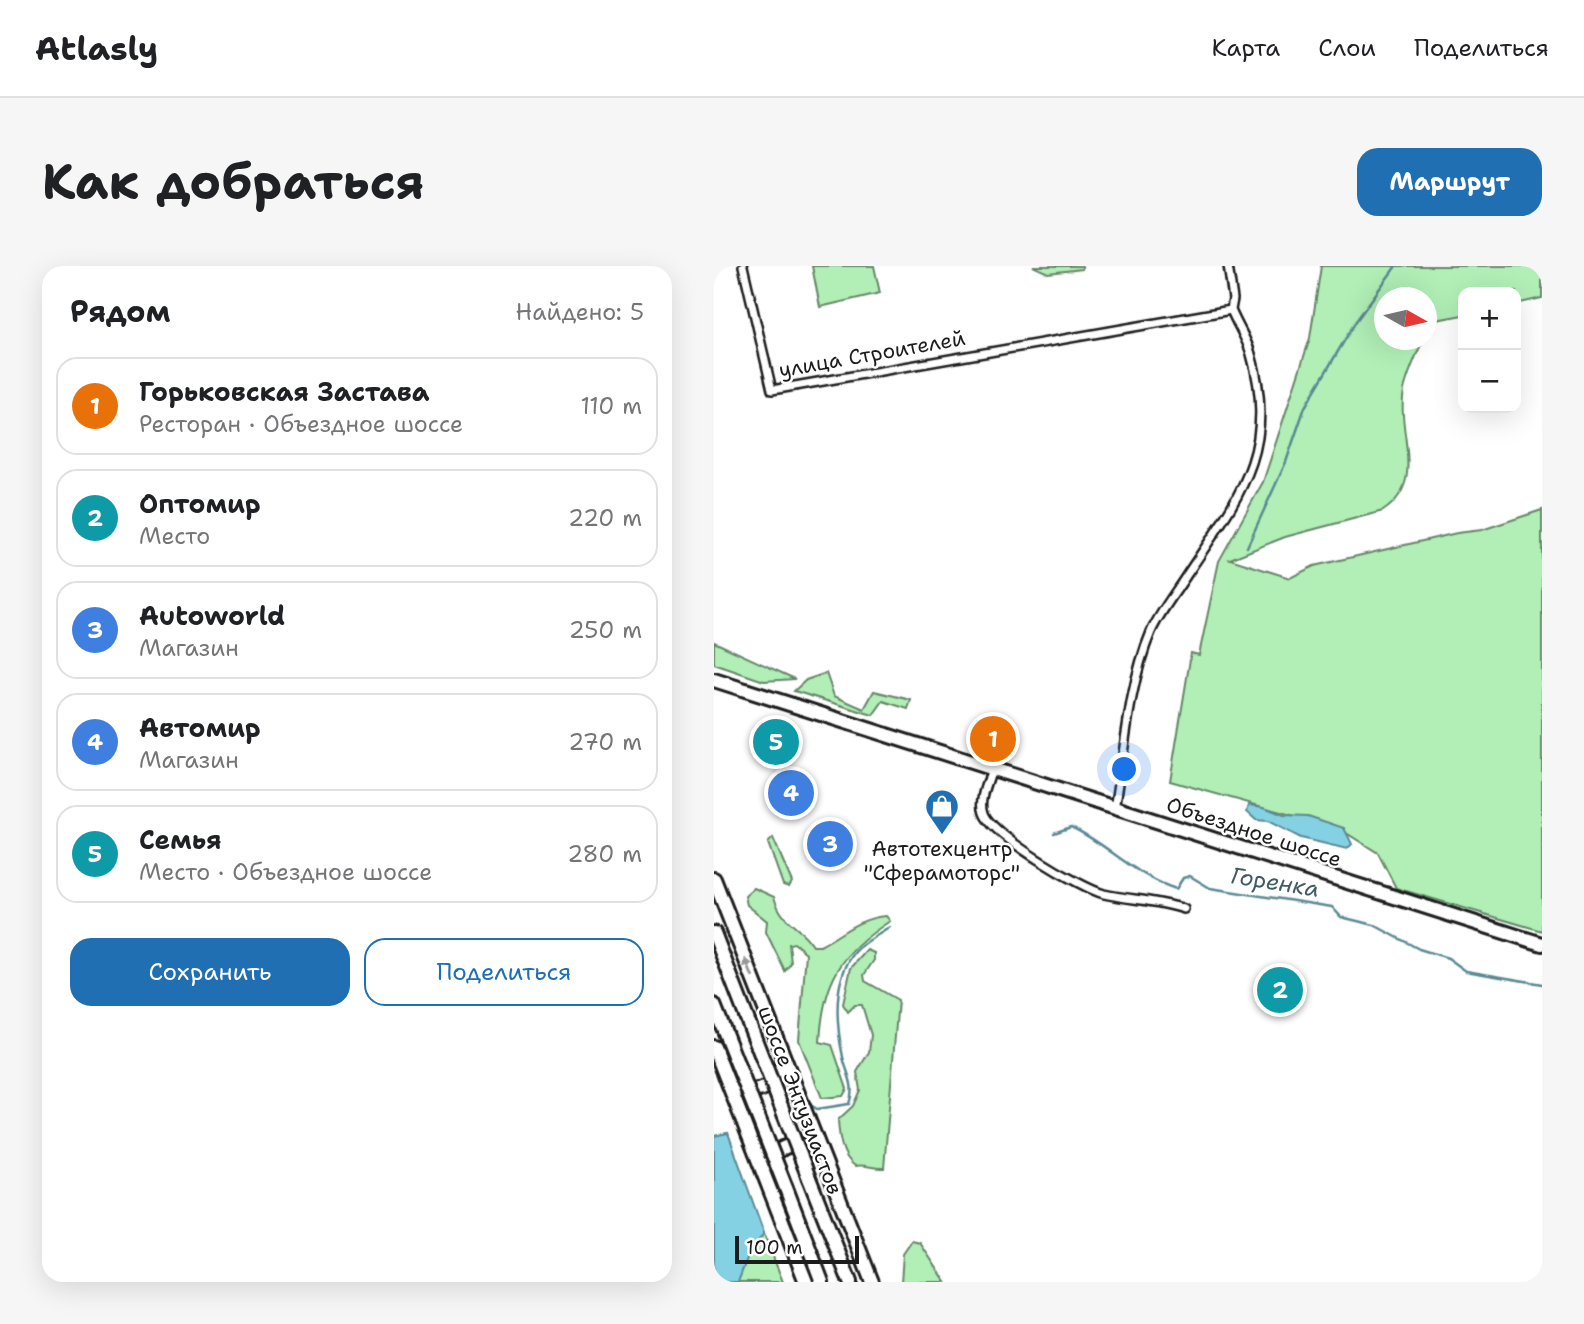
<!DOCTYPE html>
<html lang="ru">
<meta charset="utf-8">
<style>
body{margin:0;font-family:"Shantell Sans",sans-serif;background:#f6f6f6;color:#202124}
.controls{position:absolute;right:21px;top:21px;display:grid;overflow:hidden;border-radius:14px;box-shadow:0 7px 28px #0002}
.controls button{width:63px;height:63px;display:grid;place-items:center;padding:0;border:0;border-bottom:2px solid #e0e0e0;background:#fff;color:#202124;font:35px sans-serif}
.compass{position:absolute;left:660px;top:21px;width:63px;height:63px;border-radius:50%;background:#fff;box-shadow:0 7px 28px #0002;rotate:98deg}
.scale{position:absolute;left:21px;bottom:18px;width:124px;box-sizing:border-box;padding-left:7px;border:4px solid #1c1c1c;border-top:0;font-size:19px;line-height:24px;white-space:nowrap;color:#1c1c1c;-webkit-text-stroke:5px #fff;paint-order:stroke}
.you{position:absolute;left:411px;top:504px;width:24px;height:24px;margin:-18px;border:5px solid #fff;border-radius:50%;background:#1a73e8;box-shadow:0 0 0 10px #1a73e833}
.badge{display:grid;place-items:center;width:46px;height:46px;border-radius:50%;background:#1f6fb2;color:#fff;font-size:23px;font-weight:700}
.pin{position:absolute;translate:-50% -50%;border:4px solid #fff;box-shadow:0 2px 7px #0006}
.list{margin:0;padding:0;list-style:none}
h2{display:flex;justify-content:space-between;align-items:center;height:91px;margin:0;padding:0 28px;font-size:30px}
h2 small{font-size:23px;font-weight:400;color:#757577}
.list li{display:grid;grid-template-columns:46px 1fr auto;gap:21px;align-items:center;box-sizing:border-box;height:98px;margin:0 14px 14px;padding:0 14px;border:2px solid #e0e0e0;border-radius:21px}
.list b{display:block;font-size:26px;white-space:nowrap}
.list p{margin:0;font-size:23px;white-space:nowrap;color:#757577}
.list em{font-size:23px;font-style:normal;color:#757577}
.actions{display:flex;gap:14px;padding:21px 28px}
.actions a{flex:1;padding:16px 0;border:2px solid #1f6fb2;border-radius:21px;text-align:center;font-size:24px;color:#1f6fb2}
.actions .main{background:#1f6fb2;color:#fff}
.map{position:relative;flex:none;width:828px;height:1016px;overflow:hidden;border-radius:21px}
header{display:flex;align-items:center;gap:42px;box-sizing:border-box;height:98px;padding:0 35px;background:#fff;border-bottom:2px solid #e0e0e0}
header strong{font-size:33px}
nav{display:flex;gap:38px;margin-inline-start:auto;font-size:24px}
.intro{display:flex;align-items:center;justify-content:space-between;box-sizing:border-box;height:168px;padding:0 42px}
h1{margin:0;font-size:49px}
.button{padding:18px 32px;border-radius:21px;background:#1f6fb2;color:#fff;font-size:24px;font-weight:700}
main{display:flex;gap:42px;padding:0 42px}
aside{flex:1;background:#fff;border-radius:21px;box-shadow:0 7px 28px #0002}
.map>svg:first-child{display:block}
.green{fill:#b1efb6;stroke:#668669;stroke-width:2}
.water{fill:#84d1e3;stroke:#5a8993;stroke-width:2}
.lines{fill:none;stroke-linecap:round;stroke-linejoin:round}
.stream{stroke:#5a8993;stroke-width:2.5}
.minor-casing{stroke:#1c1c1c;stroke-width:12}
.primary-casing{stroke:#1c1c1c;stroke-width:18}
.trunk-casing{stroke:#1c1c1c;stroke-width:18}
.minor{stroke:#fff;stroke-width:7}
.primary{stroke:#fff;stroke-width:12}
.trunk{stroke:#fff;stroke-width:12}
.trunk-bridge-casing{stroke:#1c1c1c;stroke-width:18;stroke-linecap:butt}
.trunk-bridge{stroke:#fff;stroke-width:12}
.oneway{fill:#999}
.labels{text-anchor:middle;dominant-baseline:central;stroke-width:5;stroke-linejoin:round;paint-order:stroke}
.street-label{font-size:21px;fill:#1c1c1c;stroke:#fff}
.poi-label{font-size:21px;fill:#1c1c1c;stroke:#fff}
.water-label{font-size:23px;font-style:italic;fill:#405b62;stroke:#fff}
</style>
<header>
<strong>Atlasly</strong>
<nav><a>Карта</a><a>Слои</a><a>Поделиться</a></nav>
</header>
<div class="intro"><h1>Как добраться</h1><a class="button">Маршрут</a></div>
<main>
<aside>
<h2>Рядом<small>Найдено: 5</small></h2>
<ul class="list">
<li><span class="badge" style="background:#e8710a">1</span><div><b>Горьковская Застава</b><p>Ресторан · Объездное шоссе</p></div><em>110 m</em></li>
<li><span class="badge" style="background:#0f9aa8">2</span><div><b>Оптомир</b><p>Место</p></div><em>220 m</em></li>
<li><span class="badge" style="background:#3f7fe0">3</span><div><b>Autoworld</b><p>Магазин</p></div><em>250 m</em></li>
<li><span class="badge" style="background:#3f7fe0">4</span><div><b>Автомир</b><p>Магазин</p></div><em>270 m</em></li>
<li><span class="badge" style="background:#0f9aa8">5</span><div><b>Семья</b><p>Место · Объездное шоссе</p></div><em>280 m</em></li>
</ul>
<div class="actions"><a class="main">Сохранить</a><a>Поделиться</a></div>
</aside>
<div class="map">
<svg width="828" height="1016" viewBox="0 0 828 1016">
<rect width="100%" height="100%" fill="#fff"/>
<filter id="ink" filterUnits="userSpaceOnUse"><feTurbulence type="fractalNoise" baseFrequency=".0143" numOctaves="2"/><feDisplacementMap in="SourceGraphic" scale="14" xChannelSelector="R" yChannelSelector="G"/><feConvolveMatrix kernelMatrix="1 2 1 2 8 2 1 2 1" color-interpolation-filters="sRGB"/></filter>
<g filter="url(#ink)">
<path class="green" d="M98,0h62l6,27 -60,14z
M319,0h49v3l-34,4z
M607,0h221v32l-26,6v-12h-53v23l-32,6 -4,11 -1,-34h-42v42h39c-7,16 -15,33 -19,50 -8,44 24,91 -21,121l-98,26 -55,22 60,19 24,-12 143,-33 25,-3 60,-20v421l-146,-43 -18,-35 -40,-25 -168,-47 21,-128 8,2 20,-94 44,-79 47,-144z
M0,376l81,37 -31,2 -50,-17z
M112,407l8,23 30,13 10,-18 37,9 -3,9 -25,-8 -10,14 -79,-24 12,-11z
M59,572l19,44 -3,5 -6,-2 -15,-42z
M40,622l20,9c9,29 25,27 39,49h7c23,-12 38,-28 66,-30l4,5c-50,32 -67,61 -70,121l12,3 15,44 -4,7 -21,2 -23,-58 7,-87 -12,-10 -5,1 2,19 -6,8 -19,-39 1,-11 -20,-16 -2,-9z
M153,684l7,3v7l-10,15 1,6 33,19 -14,168c-11,1 -18,-4 -29,-2 -14,-10 -16,-30 -17,-46l15,-14 7,-16 -3,-18 12,-20 2,-17 -9,-30h-7l-7,7 -5,-8 8,-36z
M14,867l14,45 41,104h-69v-146z
M198,975l8,2 26,39h-45l2,-28z"/>
<path class="water" d="M535,539l15,2 20,8 24,1 36,12 8,16 -5,5 -46,-11 -33,-17 -12,-1 -9,-8z
M14,867l36,100 -16,23 -10,26h-24v-146z"/>
<g class="lines">
<path class="stream" d="M533,281l39,-85 19,-55 51,-86 40,-55
M340,567l17,-6c38,18 64,49 105,62l7,-11 7,-2 20,12 122,19 9,10 33,8 45,24 29,9 18,13 76,13
M95,838l8,5 32,-5c7,-19 -2,-29 -6,-47 -7,-33 -11,-77 12,-105 8,-10 24,-17 35,-25"/>
<g class="minor-casing">
<path id="minor" d="M29,0l29,124 459,-80
M514,0l5,33 -2,11
M277,505c-3,12 -12,29 -7,42 7,22 97,75 120,81 27,6 53,6 80,15
M401,543c10,-59 13,-122 36,-177 9,-20 25,-40 37,-59 50,-75 91,-123 63,-219 -4,-15 -14,-29 -20,-44"/>
</g>
<g class="primary-casing">
<path id="primary" d="M0,414l828,264
M0,613l158,403
M0,781l92,235
M24,822c24,9 44,-6 45,-31
M54,899c11,-24 36,-26 54,-9"/>
</g>
<g class="trunk-casing">
<path id="trunk" d="M0,667l32,83
M0,739l8,20
M95,912l41,104
M72,922l36,94"/>
</g>
<use href="#minor" class="minor"/>
<use href="#primary" class="primary"/>
<use href="#trunk" class="trunk"/>
<g class="trunk-bridge-casing">
<path id="trunk-bridge" d="M32,750l63,162
M8,759l64,163"/>
</g>
<use href="#trunk-bridge" class="trunk-bridge"/>
</g>
<defs><path id="oneway-solid" d="M-6-.8H1V-3.2L6.5 0L1 3.2V.8H-6Z" transform="scale(1.75)"/></defs>
<use class="oneway" href="#oneway-solid" transform="translate(35 702) rotate(-112)"/>
</g>
<defs>
<g id="shop-pin" transform="scale(1.75)"><path d="M0 17L-7.5 6A9.5 9.5 0 1 1 7.5 6Z" fill="#1f6fb2" stroke="#fff"/><path d="M-5-2.5h2.3a2.7 3.5 0 0 1 5.4 0H5L5.5 6h-11ZM-1.5-2.5h3a1.5 2.3 0 0 0-3 0Z" fill="#fff"/></g>
</defs>
<g fill-rule="evenodd">
<use href="#shop-pin" x="228" y="540"/>
</g>
<g class="labels">
<g class="street-label">
<text transform="translate(158 88) rotate(-10)">улица Строителей</text>
<text transform="translate(540 566) rotate(18)">Объездное шоссе</text>
<text transform="translate(86 834) rotate(69)">шоссе Энтузиастов</text>
</g>
<g class="poi-label">
<text x="228" y="583">Автотехцентр<tspan x="228" dy="24">"Сферамоторс"</tspan></text>
</g>
<g class="water-label">
<text transform="translate(561 616) rotate(9)">Горенка</text>
</g>
</g>
</svg>
<div class="controls">
<button>+</button>
<button>−</button>
</div>
<svg class="compass" viewBox="-18 -18 36 36"><path d="M0-13l5 13h-10z" fill="#e53935"/><path d="M0 13l5-13h-10z" fill="#757577"/></svg>
<div class="scale">100 m</div>
<div class="you"></div>
<div class="pin badge" style="left:279px;top:473px;background:#e8710a">1</div>
<div class="pin badge" style="left:566px;top:724px;background:#0f9aa8">2</div>
<div class="pin badge" style="left:116px;top:578px;background:#3f7fe0">3</div>
<div class="pin badge" style="left:77px;top:527px;background:#3f7fe0">4</div>
<div class="pin badge" style="left:62px;top:476px;background:#0f9aa8">5</div>
</div>
</main>
